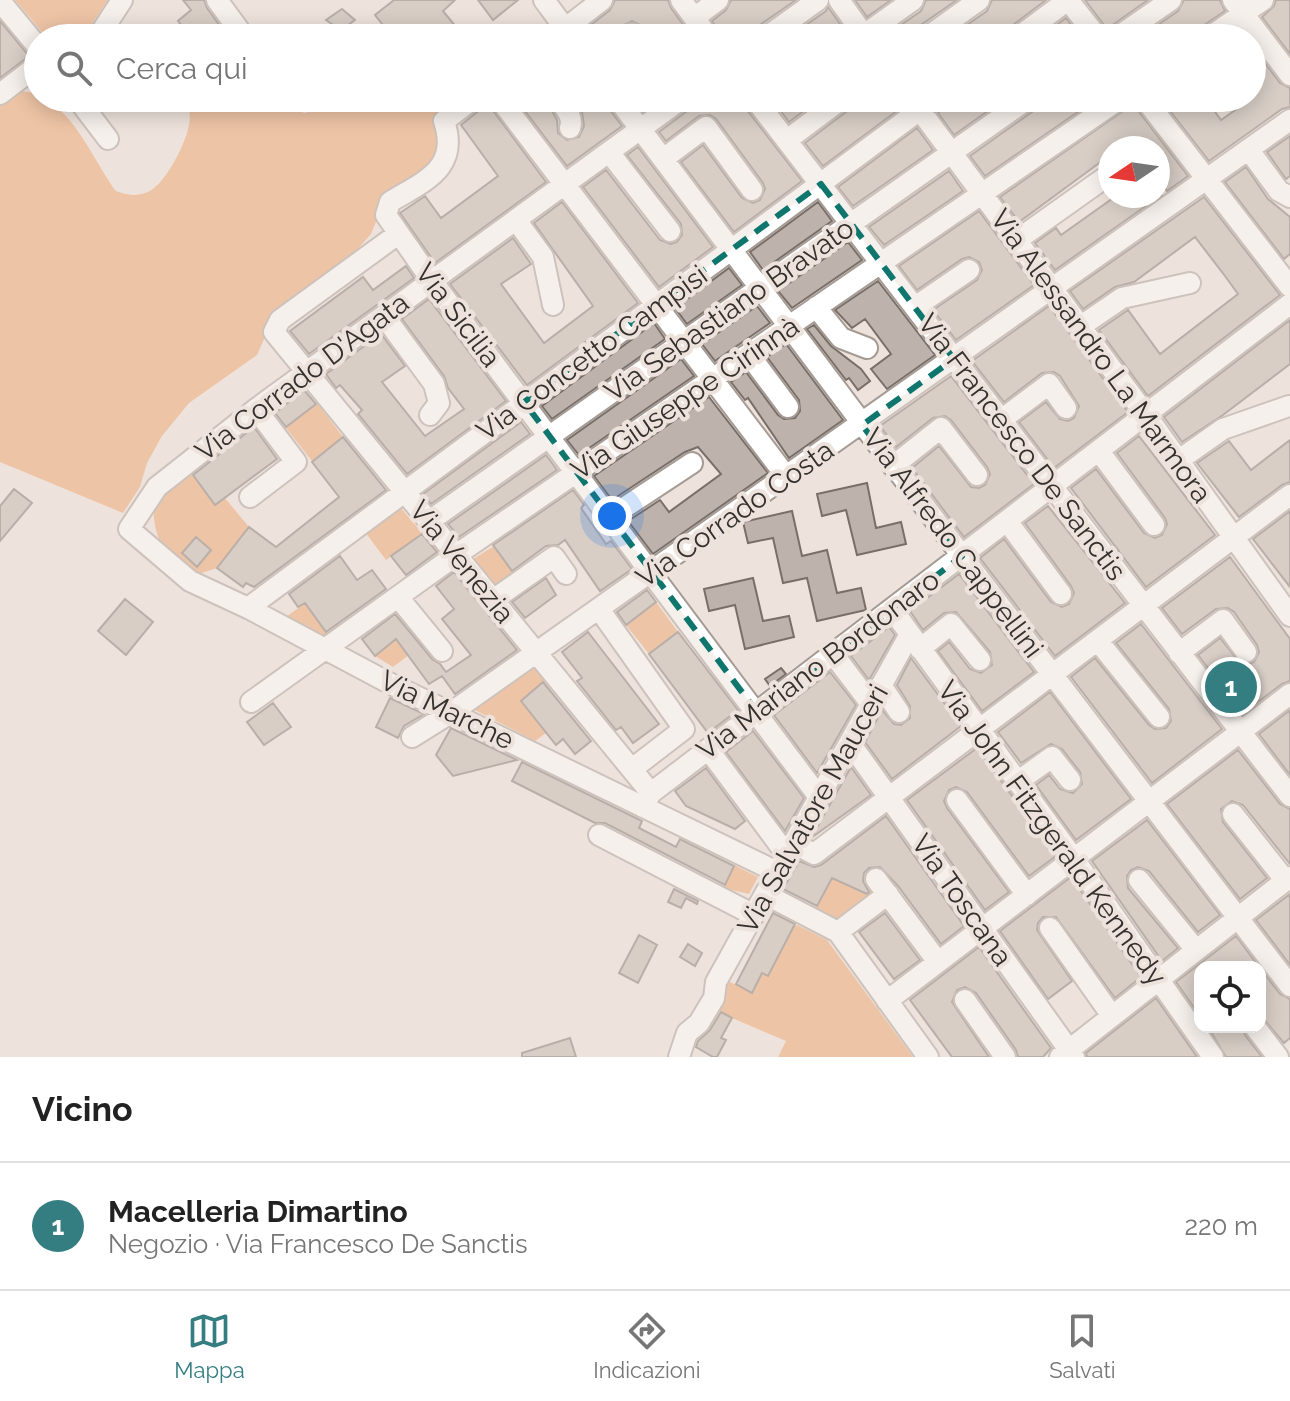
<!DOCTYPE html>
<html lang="it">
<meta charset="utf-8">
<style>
body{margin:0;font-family:Raleway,sans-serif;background:#f2f2f2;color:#222}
.controls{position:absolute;right:24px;bottom:24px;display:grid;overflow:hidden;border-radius:16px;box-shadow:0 4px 20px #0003}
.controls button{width:72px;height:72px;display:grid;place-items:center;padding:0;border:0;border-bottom:2px solid #e0e0e0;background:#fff;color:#222;font:40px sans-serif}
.compass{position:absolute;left:1098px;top:136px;width:72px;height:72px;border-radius:50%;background:#fff;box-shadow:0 4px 20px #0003;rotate:257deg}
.you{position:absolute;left:612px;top:516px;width:28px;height:28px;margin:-20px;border:6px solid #fff;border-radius:50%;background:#1a73e8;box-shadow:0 0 0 12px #1a73e833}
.badge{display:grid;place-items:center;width:52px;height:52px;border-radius:50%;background:#347d81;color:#fff;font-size:26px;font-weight:700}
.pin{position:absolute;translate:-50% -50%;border:4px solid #fff;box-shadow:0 2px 8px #0006}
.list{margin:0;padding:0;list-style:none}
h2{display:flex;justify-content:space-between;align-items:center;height:104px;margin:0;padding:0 32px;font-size:34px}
h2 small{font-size:26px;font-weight:400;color:#767676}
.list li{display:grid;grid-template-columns:52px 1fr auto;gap:24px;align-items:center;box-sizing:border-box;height:128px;padding:0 32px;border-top:2px solid #e0e0e0}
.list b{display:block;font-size:30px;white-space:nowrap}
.list p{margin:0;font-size:26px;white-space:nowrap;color:#767676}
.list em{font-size:26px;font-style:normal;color:#767676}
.icon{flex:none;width:44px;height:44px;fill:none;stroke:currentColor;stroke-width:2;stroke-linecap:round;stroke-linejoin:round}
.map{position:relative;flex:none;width:1290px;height:1057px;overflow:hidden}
.search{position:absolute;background:#fff;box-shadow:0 4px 20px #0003;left:24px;right:24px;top:24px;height:88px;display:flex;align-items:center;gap:20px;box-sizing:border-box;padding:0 28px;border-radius:44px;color:#767676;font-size:30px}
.sheet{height:232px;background:#fff}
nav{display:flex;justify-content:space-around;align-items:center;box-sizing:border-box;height:112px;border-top:2px solid #e0e0e0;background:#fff;font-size:22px;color:#767676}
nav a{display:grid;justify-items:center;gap:4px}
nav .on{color:#347d81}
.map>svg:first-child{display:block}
.green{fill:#ee9e64}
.building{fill:#bdb3ac;stroke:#796f69;stroke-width:2}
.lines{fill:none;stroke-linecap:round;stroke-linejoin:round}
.minor-casing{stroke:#a59b94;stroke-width:24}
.minor{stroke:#fff;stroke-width:20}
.marked{fill:none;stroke:#0f766e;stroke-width:6;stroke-dasharray:16 10;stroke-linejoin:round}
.labels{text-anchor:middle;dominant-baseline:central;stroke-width:8;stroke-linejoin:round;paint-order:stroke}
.street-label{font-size:28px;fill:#34302d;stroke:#eee3dc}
</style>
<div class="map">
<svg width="1290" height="1057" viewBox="0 0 1290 1057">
<rect width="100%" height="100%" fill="#eee3dc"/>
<path class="green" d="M15,0h93l-17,25 -17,13h-27z
M14,91c52,-3 75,63 102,100 12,5 25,6 37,-2 15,-10 42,-60 36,-78 -1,-4 -4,-7 -6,-11l1,-2h88l13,9 20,6 43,-15h94l9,7 -13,58 -60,54 -7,17 -22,25 -35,22 -40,36 -17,38 -68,48 -27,33 -15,27 -7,24 -17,26 -123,-51v-364z
M317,403l26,34 -31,24 -26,-33z
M190,471l25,34 10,-7 24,29 -32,41 -18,6c-35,-19 -45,-30 -46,-71z
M400,507l23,27 -37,26 -21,-28z
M494,546l21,30 -18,12 -24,-29z
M350,570l7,10 -45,32 15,22 -7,4 -34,-21z
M656,602l22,30 -29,22 -23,-29z
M411,628l14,15 -32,24 -18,-11z
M533,665l12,16 -24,20 25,32 -11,8 -64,-33z
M734,865l24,12 -9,17 -26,-6z
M832,878l32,15 8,-7 4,8 -36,26 -24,-11z
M797,925l30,15 86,117h-135l8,-16 -54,-23 -19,-11 13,-27 25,12 11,-19 6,3 25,-49z"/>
<path class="building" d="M183,0h21l3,8 13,18 -14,12h-15l-13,-17 13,-11z
M394,0h61l-12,11 22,27h-72l-18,-23z
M478,0h40l-25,20z
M615,0h53l3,8 22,30h-45l-6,-12 -10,-5 -14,7 -5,10h-25l-5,-7 27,-21z
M731,0h65l-39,27 -5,11h-30l-10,-17 14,-11z
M855,0h36l-24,17z
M926,0h31l-39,27 -5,11h-31l39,-27z
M992,0h54l-37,28 -5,10h-56l39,-27z
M1085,0h63l-41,29z
M1184,0h36l5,11 -25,17 -5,10h-56l39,-27z
M1276,0h14v54l-28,-37 12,-11z
M828,7l22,31h-63l39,-27z
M342,9l13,11 -14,10 -15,-10z
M1066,18l15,20h-42z
M0,21l29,35 -29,22z
M1252,46l28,37 10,5v19l-8,2 -73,52 -49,-63h45l16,22 31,-22z
M515,98h30l12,22 1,13 9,7 12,-3 5,-11 -2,-14 -8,-14h30l3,8 15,20 -55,40z
M633,98h28l-18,13z
M696,98h45l3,8 58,75 -68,51 -53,-70 22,-17 39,53 11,5 7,-3 5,-11 -2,-6 -47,-64 -6,-4 -11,1 -33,25 -7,-9 32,-24z
M782,98h39l-32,24 -14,-19z
M856,98h42l4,9 -79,59 -18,-23 46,-35z
M949,98h57l-52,37 -16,-22 10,-9z
M1042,98h56l-113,78 -15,-20 66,-47z
M486,101l60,81 -111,81 -35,-50 25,-17 16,22 57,-42 -37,-51 21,-17z
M1133,104l55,72 -21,15 -9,-13v-30h-48v7l-91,67 -19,-25z
M917,128l16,22 -80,56 -15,-19z
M1290,136v40l-4,3 -19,-27z
M638,147l75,100 -54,40 -76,-100 23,-17 54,70 11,4 6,-2 5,-7 -1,-11 -54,-69z
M1246,167l22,32 22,18v37l-6,5 -59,-77z
M949,171l14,20 -79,54 -15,-18z
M1116,196h44l-105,74 -20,-27 21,-15 5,7z
M1204,197l76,98 -132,101 -49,-66 29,-20 32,44 78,-60 -13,-18 -30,-39 -61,45 -19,5 -32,22 -13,-18z
M562,202l76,101 -111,82 -77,-101 63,-46 18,26 -30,20 43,59 49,-37 -59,-83z
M818,202l14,19 -69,49 -13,-18z
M979,211l55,74 -78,55 -23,-30 44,-30 5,-10 -3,-8 -10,-5 -7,2 -45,31 -18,-24z
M848,242l14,18 -70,48 -14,-17z
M406,266l8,12 -105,76 -19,-23 73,-54 10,13z
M729,268l13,17 -55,39 -12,-16z
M878,281l57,74 -48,34 -16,-20 20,-15 -26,-35 -13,9 -17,-18z
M429,299l77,102 -99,73 -49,-60 4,-4 -22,-25 -4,3 -10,-14 55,-40 24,32 -23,16 43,54 39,-27 -16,-21 -4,-12 -42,-57z
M757,306l13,17 -55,38 -13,-17z
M1049,306l79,106 -74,56 -35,-46 27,-20 14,17 8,2 6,-3 5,-12 -19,-30 -6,-4 -12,1 -38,29 -32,-41z
M1290,320v44l-67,51 -41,27 -18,-25z
M654,323l11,16 -113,80 -10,-13z
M814,325l17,21 30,23 9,12 -12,9 -9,-12 -3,2 -39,-51z
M786,344l57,76 -54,38 -41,-60 -3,2 -14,-18 15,-10 32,43 6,4 11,-1 5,-7 -1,-11 -32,-43z
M681,359l13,17 -115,79 -12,-15z
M951,376l83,108 -70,53 -52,-69 27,-22 32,41 8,1 6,-3 5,-11 -3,-7 -36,-47 -6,-4 -12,2 -37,29 -16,-21z
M304,390l12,14 -30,23 -11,-14z
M709,397l59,76 -115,81 -25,-33 32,-21 9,12 52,-38 -23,-27 -13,5 -73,48 -18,-24z
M521,422l9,12 -99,70 -8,-10z
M254,427l23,32 -62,46 -22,-30z
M1139,436l76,99 -69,52 -75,-99 25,-19 48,64 11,5 7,-3 5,-11 -2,-6 -48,-65z
M343,437l43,53 -132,97 -8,-4 -3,4 -26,-19 32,-41 27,20 63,-50 -27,-35z
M1290,440v42l-8,3 -43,32 -42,-54 32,-22 22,29z
M546,455l11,15 -98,67 -11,-13z
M867,483l9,45 25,-6 5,22 -49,11 -11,-45 -24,6 -5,-22z
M14,489l18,14 -32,38v-35z
M573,490l11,15 -3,3 25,36 5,-3 21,28 -32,22 -35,-51 -7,5 -12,1 -34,25 -19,-26z
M1048,506l77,97 -70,53 -75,-98 24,-19 47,63 11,5 7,-3 5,-11 -3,-7 -46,-63z
M792,511l10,45 25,-6 10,43 24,-5 5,22 -49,11 -10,-43 -24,5 -10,-45 -25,5 -5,-21z
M1290,511v76l-37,-48z
M422,534l15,18 -31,23 -15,-19z
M196,537l15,13 -14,17 -15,-14z
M340,556l17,24 15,-10 14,19 -60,43 -21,-29 -7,4 -9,-13z
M1230,557l60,82v42l-8,3 -39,29 -45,-58 22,-17 20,25 6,2 8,-3 5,-10 -2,-7 -23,-33 -6,-4 -12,1 -34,25 -20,-26z
M454,572l63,78 -62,44 -13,-18 -13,8 -33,-45 -21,17 -13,-17 33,-25 37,45 8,5 6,8 25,-17 -29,-36 12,-10 -18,-23z
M959,574l75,98 -52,39 -44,-60 11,-9 21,27 11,4 11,-8 -2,-13 -34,-40 -12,1 -21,17 -13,-19z
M546,578l10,17 -31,23 -13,-16z
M753,578l10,43 26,-5 5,21 -49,12 -10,-44 -26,6 -5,-22z
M647,590l9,12 -30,23 -9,-13z
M125,599l28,23 -27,33 -28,-24z
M1141,624l81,105 -70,54 -81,-106 24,-19 54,67 6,4 11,-1 5,-7 -2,-12 -53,-66z
M889,627l6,8 -26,45 -18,-24z
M588,632l71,92 -26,19 -12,-16 -5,3 -39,-49 5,-3 -20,-26z
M678,632l60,78 -30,23 -59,-79z
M911,658l50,68 -69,53 -27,-37 17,-32 12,14 7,1 9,-7v-12l-13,-21z
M781,668l5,6 -16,12 -5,-7z
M830,672l26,33 -39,68 -43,-58z
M543,682l48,59 -16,13 -12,-15 -7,6 -35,-44z
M1050,692l81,107 -55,41 -40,-55 13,-10 11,14 13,4 9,-9 -2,-12 -18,-23 -11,-5 -30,19 -23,-31z
M390,698l34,16 -20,12 -6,12 -22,-11z
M273,703l18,24 -27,18 -17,-23z
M1290,710v65l-31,-41z
M451,728l66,32 -64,16 -17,-21z
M753,731l51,67 -19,33 -59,-79z
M977,748l79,108 -27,20 -62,-84 -11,-5 -7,3 -5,11 3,7 62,84 -24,18 -78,-110z
M1238,750l42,54 10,5v55l-47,-59 -11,-4 -11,8 2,13 44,56 -27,21 -73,-95z
M522,762l120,59 -3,7 37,19 4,-8 54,27 -9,19 -120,-62h-10l-83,-42z
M851,767l20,28 -60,43z
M706,768l39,53 -10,8 -49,-23 -11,-15z
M886,816l78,110 -23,18 -43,-58 -18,-19 -11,1 -5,5 -1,8 6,11 -2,2 -35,-16 -15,28 -34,-17 16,-28 15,6 7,-2z
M1147,820l73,95 -22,17 -49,-61 -11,-4 -7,3 -4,6 1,12 50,60 -16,13 -70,-100z
M1071,877l70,100 -26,21 -59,-81h-13l-5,6 -1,7 35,51 -24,18 -48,-68z
M674,889l24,12 -1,3 -11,-6 -5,10 -13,-6z
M1290,894v71l-34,-45z
M773,913l22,11 -27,52 -6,-3 -10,20 -16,-9z
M885,913l35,47 -26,19 -35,-47z
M639,935l18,10 -19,38 -19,-10z
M1236,936l23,31h-59v49l-24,-34z
M688,944l14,9 -7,13 -15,-9z
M979,947l72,101 -8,9h-25l-2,-7 -40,-57 -11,-6 -8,3 -5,12 37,55h-37l-42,-57z
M1260,968l20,26 10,5v39l-6,5 -24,-28z
M1156,998l41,59h-110l-1,-4z
M721,1012l11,6 -11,20 5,2 -9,17h-4l-17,-10 2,-6 12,-11z
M1208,1027h34l3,8 17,22h-36z
M570,1038l6,19h-54v-4z"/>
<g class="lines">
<g class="minor-casing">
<path id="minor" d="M217,0l28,38
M544,0l28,38
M681,0l28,38
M839,0l27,38
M1068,0l30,38
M1233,0l57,75
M0,1l38,46
M694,18l24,-18
M864,35l49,-35
M92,38l10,-7 20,-31
M553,38l49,-38
M626,38l6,-4 3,4
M765,38l53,-38
M926,38l53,-38
M1017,38l51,-38
M1116,38l55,-38
M1208,38l55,-38
M0,94l38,-29
M77,98l31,41
M474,98l-30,23c16,48 -20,60 -54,81l-4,13 46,66 387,516
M499,98l287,378
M558,98c6,9 16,18 12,30
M617,98l345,458 328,430
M683,98l-427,311 -99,78 -28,42 61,52 58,27 141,75 388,189
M754,98l536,698
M911,98l235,317 144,201
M1144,98l146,189
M787,140l56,-42
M1249,150l30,41 11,6
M609,152l61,79
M663,159l43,-32 46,63
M516,220l27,37 10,48
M398,234l-118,86 -6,12 377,461
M1017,240l93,-66
M816,307l25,31 26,10
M915,307l54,-37
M384,316l50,68 5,19 -9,12
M1081,326l41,-28 68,-15
M750,356l38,51
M1001,420l48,-36 17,24
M1099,451l55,74
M1179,460l44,-31 66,-23
M893,466l48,-38 36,47
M250,497l46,-35 -40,-53
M610,517l82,-54
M1007,521l54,73
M428,522l601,-424
M398,597l44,54
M493,600l61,-43 12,17
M248,608l688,-510
M599,609l85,120 -52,40
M892,609l182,250 139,198
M1098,641l61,76
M920,649l31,-25 29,36
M1179,653l44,-33 23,32
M833,654l38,50
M881,685l18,27
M251,702l205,-147 665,-457
M412,737l40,-25 838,-592
M850,743l224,314
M708,749l79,106
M1017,782l35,-25 18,23
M957,800l70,95
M643,807l8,-14 639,-489
M1233,814l53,67
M599,835l155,80
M793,843l21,11 476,-359
M876,879l62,83
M1139,880l57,70
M765,894l73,38 90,125
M1050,928l62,88
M838,932l50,-38
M965,1000l40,57
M887,1001l403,-307
M1255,1027l23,30
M679,1057l8,-24 12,-10 15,-25 2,-16 194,-348
M1060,1057l230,-180"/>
</g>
<use href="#minor" class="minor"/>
</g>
<path d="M0 0H1290V1057H0ZM821,184l133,175 -92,66 100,131 -205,156 -233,-310z" fill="#eee3dc" fill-opacity=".55" fill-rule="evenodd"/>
<path class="marked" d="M821,184l133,175 -92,66 100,131 -205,156 -233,-310z"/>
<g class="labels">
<g class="street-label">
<text transform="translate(729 310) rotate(-35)">Via Sebastiano Bravato</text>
<text transform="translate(458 315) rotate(53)">Via Sicilia</text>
<text transform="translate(592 353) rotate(-36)">Via Concetto Campisi</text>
<text transform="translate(1101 356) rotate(54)">Via Alessandro La Marmora</text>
<text transform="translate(302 377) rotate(-37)">Via Corrado D'Agata</text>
<text transform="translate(685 398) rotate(-34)">Via Giuseppe Cirinnà</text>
<text transform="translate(1022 447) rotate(53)">Via Francesco De Sanctis</text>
<text transform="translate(735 514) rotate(-35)">Via Corrado Costa</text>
<text transform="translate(953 543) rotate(53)">Via Alfredo Cappellini</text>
<text transform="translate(462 562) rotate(51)">Via Venezia</text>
<text transform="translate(818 665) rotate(-37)">Via Mariano Bordonaro</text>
<text transform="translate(447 710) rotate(26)">Via Marche</text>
<text transform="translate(813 809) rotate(-61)">Via Salvatore Mauceri</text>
<text transform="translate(1052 833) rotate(54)">Via John Fitzgerald Kennedy</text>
<text transform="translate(962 900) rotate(55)">Via Toscana</text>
</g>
</g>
</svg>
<div class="controls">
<button><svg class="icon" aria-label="locate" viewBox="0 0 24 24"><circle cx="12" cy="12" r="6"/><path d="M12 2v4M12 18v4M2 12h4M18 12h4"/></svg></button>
</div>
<svg class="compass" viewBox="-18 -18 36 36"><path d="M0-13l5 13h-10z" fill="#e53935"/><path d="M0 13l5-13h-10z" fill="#767676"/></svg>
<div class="you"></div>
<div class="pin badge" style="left:1231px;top:687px">1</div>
<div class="search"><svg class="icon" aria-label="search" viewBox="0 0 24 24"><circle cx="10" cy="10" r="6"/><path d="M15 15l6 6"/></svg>Cerca qui</div>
</div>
<section class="sheet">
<h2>Vicino<small></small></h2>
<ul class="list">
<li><span class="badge">1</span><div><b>Macelleria Dimartino</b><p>Negozio · Via Francesco De Sanctis</p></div><em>220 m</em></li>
</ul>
</section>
<nav>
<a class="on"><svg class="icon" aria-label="map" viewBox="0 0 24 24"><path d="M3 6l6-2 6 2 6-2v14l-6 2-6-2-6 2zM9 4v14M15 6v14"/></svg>Mappa</a>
<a><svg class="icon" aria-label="directions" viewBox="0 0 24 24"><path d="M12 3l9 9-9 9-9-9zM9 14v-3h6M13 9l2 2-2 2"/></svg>Indicazioni</a>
<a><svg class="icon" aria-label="saved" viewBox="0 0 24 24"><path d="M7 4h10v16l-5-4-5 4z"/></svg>Salvati</a>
</nav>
